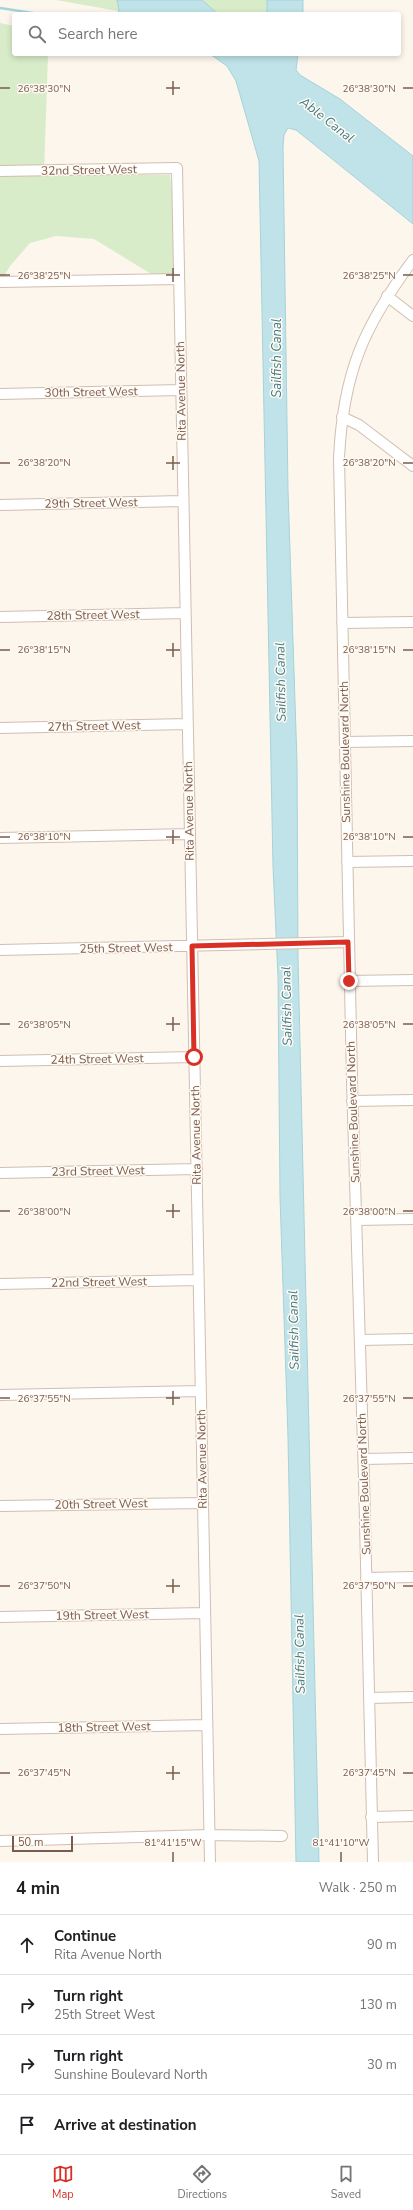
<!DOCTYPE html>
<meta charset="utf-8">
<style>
body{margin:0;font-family:"Nunito Sans",sans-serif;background:#f2f2f2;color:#202124}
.scale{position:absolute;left:12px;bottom:10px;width:61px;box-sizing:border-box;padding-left:4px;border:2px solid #7a5c4d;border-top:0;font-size:11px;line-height:14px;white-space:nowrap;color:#7a5c4d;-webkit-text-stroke:3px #fffaf3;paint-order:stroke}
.stop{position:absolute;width:12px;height:12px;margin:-9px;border:3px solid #d93025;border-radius:50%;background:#fff}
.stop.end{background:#d93025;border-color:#fff;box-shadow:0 1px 4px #0008}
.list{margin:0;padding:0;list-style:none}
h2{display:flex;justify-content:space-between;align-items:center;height:52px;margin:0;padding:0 16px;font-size:17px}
h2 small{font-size:13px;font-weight:400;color:#757577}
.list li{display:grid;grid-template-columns:26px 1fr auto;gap:12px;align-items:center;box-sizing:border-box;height:60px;padding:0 16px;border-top:1px solid #e0e0e0}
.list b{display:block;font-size:15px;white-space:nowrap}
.list p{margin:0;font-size:13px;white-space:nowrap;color:#757577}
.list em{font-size:13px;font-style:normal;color:#757577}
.icon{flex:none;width:22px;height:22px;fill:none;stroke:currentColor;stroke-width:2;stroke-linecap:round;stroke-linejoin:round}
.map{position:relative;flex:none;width:413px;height:1862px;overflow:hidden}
.search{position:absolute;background:#fff;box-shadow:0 2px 6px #0003;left:12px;right:12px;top:12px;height:44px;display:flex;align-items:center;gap:10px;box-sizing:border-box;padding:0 14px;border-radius:4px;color:#757577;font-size:15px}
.sheet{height:292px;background:#fff}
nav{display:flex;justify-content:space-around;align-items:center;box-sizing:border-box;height:56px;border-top:1px solid #e0e0e0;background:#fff;font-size:11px;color:#757577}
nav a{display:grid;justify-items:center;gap:2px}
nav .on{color:#d93025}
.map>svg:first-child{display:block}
.green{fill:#d8ecc9}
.water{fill:#bfe3e8;stroke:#a5d3da}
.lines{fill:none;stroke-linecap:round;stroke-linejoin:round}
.stream{stroke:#a5d3da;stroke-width:2.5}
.minor-casing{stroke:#d1beb0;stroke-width:12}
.minor{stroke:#fff;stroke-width:10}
.route{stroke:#d93025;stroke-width:5}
.ticks{fill:none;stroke:#7a5c4d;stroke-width:1.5}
.labels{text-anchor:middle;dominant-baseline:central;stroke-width:3;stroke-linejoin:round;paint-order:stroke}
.street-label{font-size:12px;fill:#7a5c4d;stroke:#fffaf3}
.water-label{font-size:13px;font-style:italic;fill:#437c86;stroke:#fffaf3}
.ticks-label{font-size:10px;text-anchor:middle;fill:#7a5c4d;stroke:#fffaf3;stroke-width:3;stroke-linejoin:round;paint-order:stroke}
</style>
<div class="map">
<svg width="413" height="1862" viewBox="0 0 413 1862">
<rect width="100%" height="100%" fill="#fdf6ec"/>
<path class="green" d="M56,0h218l-2,14h-137z
M0,23l14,3v28h34l-4,121h126l10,88v18l-24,-4 -62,-38 -38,-3 -26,7 -20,23 -10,17z"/>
<path class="water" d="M117,0h85l16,14h-100l1,-4z
M267,0h36v14h-36z
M210,54h88l-2,16 4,5 40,24 73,57v68l-117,-94 -8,-2 -4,7 -1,12 5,343 9,272 1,195 21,905h-23l-8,-425 -8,-240 -2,-220 -5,-111 -14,-705 -23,-80 -9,-15z"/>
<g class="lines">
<path class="stream" d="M0,8l39,6"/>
<g class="minor-casing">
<path id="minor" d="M0,171l177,-3 33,1694
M0,282l179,-3
M387,296l26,20
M0,394l181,-4
M342,417l17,8 54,41
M0,505l183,-4
M0,617l185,-4
M342,623l71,-1
M0,728l187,-4
M345,742l68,-1
M0,838l190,-4
M347,862l66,-1
M0,950l349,-8
M349,981l64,-1
M0,1061l194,-4
M352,1101l61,-1
M0,1173l197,-4
M356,1220l57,-1
M0,1284l198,-4
M360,1340l53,-1
M0,1395l200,-4
M364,1459l49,-1
M0,1506l203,-3
M366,1578l47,-1
M0,1617l205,-4
M369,1698l44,-1
M0,1729l207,-4
M371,1817l42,-1
M0,1841l209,-6 73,1
M373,1862l-9,-383 -12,-398 -13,-623c4,-84 24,-131 74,-198"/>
</g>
<use href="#minor" class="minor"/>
</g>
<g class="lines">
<path class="route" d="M194,1057l-2,-111 156,-4 1,39"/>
</g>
<path class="ticks" d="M173,81v14M0,88h10M166,88h14M403,88h10M173,268v14M0,275h10M166,275h14M403,275h10M173,456v14M0,463h10M166,463h14M403,463h10M173,643v14M0,650h10M166,650h14M403,650h10M173,830v14M0,837h10M166,837h14M403,837h10M173,1017v14M0,1024h10M166,1024h14M403,1024h10M173,1204v14M0,1211h10M166,1211h14M403,1211h10M173,1391v14M0,1398h10M166,1398h14M403,1398h10M173,1579v14M0,1586h10M166,1586h14M403,1586h10M173,1766v14M0,1773h10M166,1773h14M403,1773h10M173,1852v10M341,1852v10"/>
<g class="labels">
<g class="street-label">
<text transform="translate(89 170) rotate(-1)">32nd Street West</text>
<text transform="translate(181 391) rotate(-91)">Rita Avenue North</text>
<text transform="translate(91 392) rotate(-1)">30th Street West</text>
<text transform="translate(91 503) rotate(-1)">29th Street West</text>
<text transform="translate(93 615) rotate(-1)">28th Street West</text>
<text transform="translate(94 726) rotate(-1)">27th Street West</text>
<text transform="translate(345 752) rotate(-91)">Sunshine Boulevard North</text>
<text transform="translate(189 811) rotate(-91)">Rita Avenue North</text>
<text transform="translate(126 948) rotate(-1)">25th Street West</text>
<text transform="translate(97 1059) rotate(-1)">24th Street West</text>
<text transform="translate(353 1112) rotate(-92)">Sunshine Boulevard North</text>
<text transform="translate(196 1135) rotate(-91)">Rita Avenue North</text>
<text transform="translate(98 1171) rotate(-1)">23rd Street West</text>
<text transform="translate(99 1282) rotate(-1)">22nd Street West</text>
<text transform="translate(202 1459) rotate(-91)">Rita Avenue North</text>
<text transform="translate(364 1484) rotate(-92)">Sunshine Boulevard North</text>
<text transform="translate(101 1504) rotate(-1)">20th Street West</text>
<text transform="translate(102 1615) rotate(-1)">19th Street West</text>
<text transform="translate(104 1727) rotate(-1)">18th Street West</text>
</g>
<g class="water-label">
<text transform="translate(327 120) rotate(38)">Able Canal</text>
<text transform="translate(277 358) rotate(-90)">Sailfish Canal</text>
<text transform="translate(281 682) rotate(-91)">Sailfish Canal</text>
<text transform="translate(287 1006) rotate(-91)">Sailfish Canal</text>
<text transform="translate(294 1330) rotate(-91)">Sailfish Canal</text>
<text transform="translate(300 1654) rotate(-91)">Sailfish Canal</text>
</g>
</g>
<g class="ticks-label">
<text x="44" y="92">26°38'30"N</text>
<text x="369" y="92">26°38'30"N</text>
<text x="44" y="279">26°38'25"N</text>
<text x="369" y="279">26°38'25"N</text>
<text x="44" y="466">26°38'20"N</text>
<text x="369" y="466">26°38'20"N</text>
<text x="44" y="653">26°38'15"N</text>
<text x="369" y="653">26°38'15"N</text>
<text x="44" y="840">26°38'10"N</text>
<text x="369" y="840">26°38'10"N</text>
<text x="44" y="1028">26°38'05"N</text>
<text x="369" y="1028">26°38'05"N</text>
<text x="44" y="1215">26°38'00"N</text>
<text x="369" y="1215">26°38'00"N</text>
<text x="44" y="1402">26°37'55"N</text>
<text x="369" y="1402">26°37'55"N</text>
<text x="44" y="1589">26°37'50"N</text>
<text x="369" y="1589">26°37'50"N</text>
<text x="44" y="1776">26°37'45"N</text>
<text x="369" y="1776">26°37'45"N</text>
<text x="173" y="1846">81°41'15"W</text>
<text x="341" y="1846">81°41'10"W</text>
</g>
</svg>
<div class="scale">50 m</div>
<div class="stop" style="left:194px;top:1057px"></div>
<div class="stop end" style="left:349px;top:981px"></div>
<div class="search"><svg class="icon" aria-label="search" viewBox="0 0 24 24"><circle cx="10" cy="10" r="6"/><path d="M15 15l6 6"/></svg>Search here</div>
</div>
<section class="sheet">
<h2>4 min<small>Walk · 250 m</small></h2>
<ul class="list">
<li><svg class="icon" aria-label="ahead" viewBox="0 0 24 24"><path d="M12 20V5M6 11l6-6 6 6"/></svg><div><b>Continue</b><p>Rita Avenue North</p></div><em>90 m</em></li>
<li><svg class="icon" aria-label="right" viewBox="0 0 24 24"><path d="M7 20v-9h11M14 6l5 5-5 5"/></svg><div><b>Turn right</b><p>25th Street West</p></div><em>130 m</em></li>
<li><svg class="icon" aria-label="right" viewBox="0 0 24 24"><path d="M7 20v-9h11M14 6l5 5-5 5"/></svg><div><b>Turn right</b><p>Sunshine Boulevard North</p></div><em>30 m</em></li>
<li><svg class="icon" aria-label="arrive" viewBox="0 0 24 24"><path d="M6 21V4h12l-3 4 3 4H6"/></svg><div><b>Arrive at destination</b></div></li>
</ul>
</section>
<nav>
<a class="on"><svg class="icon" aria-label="map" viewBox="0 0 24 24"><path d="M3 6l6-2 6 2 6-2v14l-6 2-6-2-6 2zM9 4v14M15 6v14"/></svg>Map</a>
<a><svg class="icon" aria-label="directions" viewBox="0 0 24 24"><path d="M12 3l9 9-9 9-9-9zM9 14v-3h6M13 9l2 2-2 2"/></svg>Directions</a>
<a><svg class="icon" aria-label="saved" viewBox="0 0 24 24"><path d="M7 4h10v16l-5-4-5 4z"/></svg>Saved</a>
</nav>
